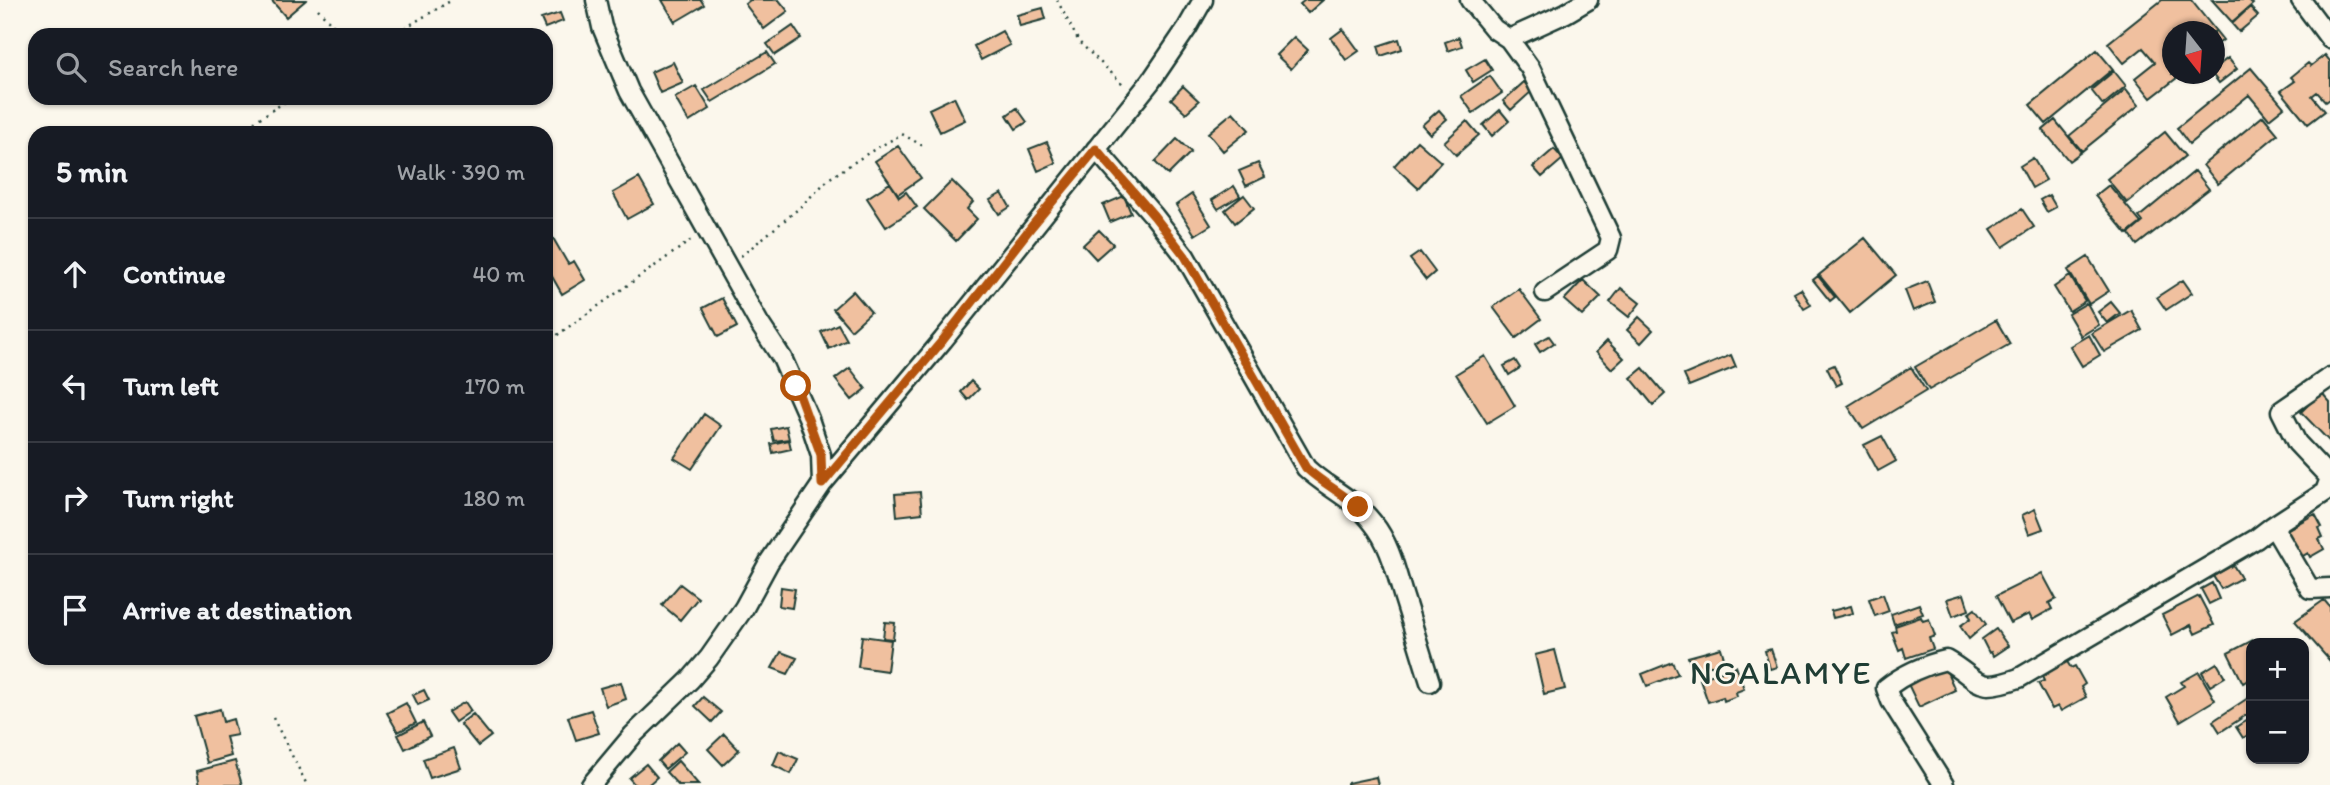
<!DOCTYPE html>
<meta charset="utf-8">
<style>
body{margin:0;font-family:Itim,sans-serif;background:#20242c;color:#f1f3f6}
.controls{position:absolute;right:21px;bottom:21px;display:grid;overflow:hidden;border-radius:14px;box-shadow:0 2px 5px #0004}
.controls button{width:63px;height:63px;display:grid;place-items:center;padding:0;border:0;border-bottom:2px solid #363941;background:#171b24;color:#f1f3f6;font:35px sans-serif}
.compass{position:absolute;left:2162px;top:21px;width:63px;height:63px;border-radius:50%;background:#171b24;box-shadow:0 2px 5px #0004;rotate:163deg}
.stop{position:absolute;width:21px;height:21px;margin:-16px;border:5px solid #b45309;border-radius:50%;background:#fff}
.stop.end{background:#b45309;border-color:#fff;box-shadow:0 2px 7px #0008}
.list{margin:0;padding:0;list-style:none}
h2{display:flex;justify-content:space-between;align-items:center;height:91px;margin:0;padding:0 28px;font-size:30px}
h2 small{font-size:23px;font-weight:400;color:#9ea1a6}
.list li{display:grid;grid-template-columns:46px 1fr auto;gap:21px;align-items:center;box-sizing:border-box;height:112px;padding:0 28px;border-top:2px solid #363941}
.list b{display:block;font-size:26px;white-space:nowrap}
.list em{font-size:23px;font-style:normal;color:#9ea1a6}
.icon{flex:none;width:38px;height:38px;fill:none;stroke:currentColor;stroke-width:2;stroke-linecap:round;stroke-linejoin:round}
.map{position:relative;flex:none;width:2330px;height:785px;overflow:hidden}
.search{position:absolute;background:#171b24;box-shadow:0 2px 5px #0004;left:28px;top:28px;width:525px;height:77px;display:flex;align-items:center;gap:18px;box-sizing:border-box;padding:0 24px;border-radius:21px;color:#9ea1a6;font-size:26px}
.panel{position:absolute;background:#171b24;box-shadow:0 2px 5px #0004;left:28px;top:126px;width:525px;height:539px;border-radius:21px}
.map>svg:first-child{display:block}
.building{fill:#f0c09f;stroke:#1f3d34;stroke-width:2}
.lines{fill:none;stroke-linecap:round;stroke-linejoin:round}
.street-casing{stroke:#1f3d34;stroke-width:23}
.path{stroke:#1f3d34;stroke-width:2.5;stroke-dasharray:2 5;stroke-linecap:butt}
.street{stroke:#fbf7ec;stroke-width:18}
.route{stroke:#b45309;stroke-width:9}
.labels{text-anchor:middle;dominant-baseline:central;stroke-width:5;stroke-linejoin:round;paint-order:stroke}
.quarter-label{font-size:33px;letter-spacing:2px;fill:#1f3d34;stroke:#fbf7ec}
</style>
<div class="map">
<svg width="2330" height="785" viewBox="0 0 2330 785">
<rect width="100%" height="100%" fill="#fbf7ec"/>
<filter id="ink" filterUnits="userSpaceOnUse"><feTurbulence type="fractalNoise" baseFrequency=".0143" numOctaves="2"/><feDisplacementMap in="SourceGraphic" scale="14" xChannelSelector="R" yChannelSelector="G"/><feConvolveMatrix kernelMatrix="1 2 1 2 8 2 1 2 1" color-interpolation-filters="sRGB"/></filter>
<g filter="url(#ink)">
<path class="building" d="M271,0h35l-20,17z
M662,0h39l3,5 -29,17z
M750,0h29l9,11 -24,18 -19,-25z
M1305,0h18l-15,13 -8,-9z
M2162,0h29l32,40 -9,7v-15h-42v42h10l-31,24 -16,-20 20,-16 -12,-14 -19,15 -16,-20z
M2212,0h37l4,4 -21,18z
M2250,7l8,9 -19,16 -7,-8z
M1043,8l3,11 -26,7 -3,-11z
M560,13l3,8 -18,7 -4,-9z
M793,26l8,12 -26,17 -8,-11z
M1343,29l16,22 -13,9 -15,-22z
M1002,31l8,14 -29,15 -7,-14z
M1294,37l14,13 -17,19 -15,-14z
M1459,37l3,9 -14,5 -3,-9z
M1399,39l3,10 -21,7 -3,-10z
M2097,50l16,19 -67,55 -16,-19z
M767,52l8,12 -63,38 -8,-12z
M2325,55l5,6v38l-4,3 -9,-10 -5,4 13,15 -17,13 -27,-33 14,-10 -4,-4 17,-14 3,3z
M2228,58l9,11 -18,14 -7,-9h2v-5z
M1485,59l7,11 -19,12 -7,-12z
M673,62l10,21 -23,10 -9,-21z
M2251,68l33,39 -15,12 -20,-24 -60,49 -12,-16z
M2114,71l12,15 -23,19 -12,-15z
M1490,76l12,17 -29,20 -12,-17z
M1524,82l8,9 -21,19 -8,-9z
M696,86l14,23 -21,13 -14,-24z
M1183,86l16,15 -13,12 -15,-14z
M2126,89l13,16 -57,46 -13,-15z
M954,97l11,23 -25,12 -11,-23z
M1017,108l10,14 -11,7 -9,-14z
M1439,110l8,9 -17,15 -8,-9z
M1500,110l9,11 -17,15 -9,-11z
M1233,112l16,18 -26,21 -15,-18z
M2263,116l15,18 -60,50 -15,-19z
M2055,120l26,32 -12,9 -26,-31z
M1467,121l12,14 -23,20 -12,-13z
M2165,132l20,24 -58,47 -20,-24z
M1177,139l14,13 -23,23 -13,-13z
M1417,141l24,21 -23,26 -24,-22z
M1047,142l9,21 -18,8 -9,-22z
M898,146l23,32 -23,16 -23,-33z
M1554,149l9,10 -21,18 -9,-10z
M2033,158l13,22 -14,8 -12,-22z
M1258,163l7,14 -19,9 -7,-15z
M2195,171l14,18 -72,56 -8,-11 14,-12 -4,-5z
M639,178l15,26 -27,15 -14,-26z
M952,181l21,21 -6,7 10,10 -21,22 -32,-32z
M890,183l9,14 7,-5 11,15 -31,20 -19,-29z
M2109,185l32,38 -14,11 -32,-38z
M1234,186l6,10 -22,13 -6,-9z
M1002,193l8,14 -11,7 -9,-14z
M1192,194l19,31 -16,10 -19,-30z
M1244,195l10,13 -19,15 -10,-13z
M2049,195l7,12 -9,5 -7,-12z
M1124,196l7,17 -21,9 -7,-17z
M2022,209l12,18 -31,20 -12,-18z
M1099,230l14,14 -17,15 -13,-14z
M553,238l15,26 6,-3 11,19 -23,14 -16,-28v-24z
M1865,238l31,37 -46,38 -31,-38z
M1420,252l15,20 -9,8 -16,-21z
M2088,257l21,34 -20,13 -21,-34z
M1818,276l17,21 -5,4 -17,-21z
M2070,276l15,25 -16,10 -15,-24z
M1583,280l18,17 -19,19 -18,-16z
M2183,280l9,13 -26,17 -9,-13z
M1927,281l8,21 -22,9 -8,-21z
M1621,288l19,15 -11,14 -19,-15z
M1519,289l22,30 -25,19 -23,-31z
M1801,289l10,16 -7,4 -10,-16z
M853,291l18,21 -20,18 -18,-21z
M722,298l15,29 -19,10 -15,-29z
M2111,302l9,11 -13,10 -9,-11z
M2087,303l12,22 -18,11 -13,-22z
M2131,310l11,20 -38,22 -12,-19z
M1639,317l14,13 -12,13 -14,-13z
M1996,320l14,24 -81,46 -14,-23z
M838,324l9,16 -18,9 -8,-17z
M2089,335l11,20 -18,11 -12,-20z
M1549,336l5,7 -14,9 -5,-8z
M1607,341l17,17 -12,11 -16,-17z
M1731,355l5,12 -47,19 -5,-11z
M1485,356l30,50 -28,17 -31,-49z
M1515,360l5,8 -11,7 -5,-9z
M1834,365l8,18 -6,3 -9,-18z
M1911,367l15,24 -63,38 -15,-23z
M850,368l16,21 -14,11 -17,-21z
M1643,368l22,26 -12,11 -22,-27z
M971,381l8,8 -11,11 -7,-8z
M2321,392l9,10v40l-29,-30z
M704,414l17,12 -29,43 -18,-11z
M786,426l3,13 -15,2 -3,-12z
M1882,436l14,25 -18,10 -14,-26z
M789,440l2,9 -18,4 -2,-9z
M920,492l2,21 -25,3 -2,-22z
M2035,509l8,20 -14,5 -7,-19z
M2315,514l7,13 -3,1 4,9 -4,2 5,10 -14,8 -2,-4 -10,6 -15,-27z
M2233,565l8,13 -20,11 -8,-13z
M2042,573l14,26 -7,4 3,6 -20,11 -3,-6 -19,9 -14,-27z
M2212,583l7,16 -10,5 -8,-15z
M680,584l18,14 -18,22 -18,-15z
M781,587l14,2 -3,19 -13,-2z
M1883,594l6,17 -14,5 -6,-17z
M1964,594l5,16 -16,6 -6,-17z
M2199,596l15,29 -19,9 -4,-9 -19,10 -10,-20z
M2324,600l6,7v54l-35,-40z
M1919,604l4,10 -29,10 -3,-10z
M1851,606l2,7 -20,5 -2,-7z
M1975,609l11,15 -17,15 -9,-13 11,-8 -3,-4z
M1921,617l2,4 6,-2 6,17 -6,2 4,11 -27,9 -3,-10 -4,2 -7,-18 4,-1 -1,-5z
M885,622l10,1 -2,16 -10,-1z
M1996,629l12,17 -15,10 -2,-4 -2,1 -7,-14z
M862,636l29,4 -4,31 -29,-4z
M2255,639l3,4h-7v35l-8,5 -15,-30z
M1721,648l4,13 -32,10 -5,-14z
M1771,649l6,18 -7,2 -5,-18z
M1555,650l10,39 -21,5 -9,-39z
M781,652l16,6 -9,16 -16,-6z
M2066,660l5,8 4,-2 10,18 -4,3 5,10 -25,14 -3,-5 -6,3 -14,-26 6,-2 -3,-7z
M1672,662l6,12 -31,12 -5,-12z
M2217,663l8,14 -15,9 -8,-14z
M1944,665l11,25 -36,17 -12,-25z
M1736,666l8,23 -8,3 1,4 -13,5 -1,-4 -15,5 -8,-23z
M2199,672l16,28 -35,21 -14,-24 18,-11 -3,-4z
M621,682l5,17 -20,7 -6,-18z
M424,690l5,10 -11,5 -5,-10z
M2251,696v16l-31,20 -7,-11z
M703,697l18,15 -9,10 -17,-16z
M465,702l6,9 -16,11 -7,-10z
M406,703l10,20 -18,9 -11,-19z
M220,709l3,13 10,-3 4,16 -11,2 5,19 -24,7 -13,-47z
M591,710l8,23 -23,7 -8,-23z
M473,714l18,22 -13,10 -18,-22z
M2251,717v16l-8,5 -7,-11z
M423,722l7,14 -25,13 -7,-14z
M724,734l15,16 -16,15 -15,-16z
M677,743l8,9 -20,17 -7,-8z
M454,748l7,20 -31,10 -7,-19z
M779,751l19,8 -7,15 -18,-9z
M235,761l7,24h-42l-3,-14z
M678,761l21,24h-21l-12,-13z
M646,764l11,13 -9,8h-13l-6,-7z
M1376,777l2,8h-31v-2z"/>
<g class="lines">
<g class="street-casing">
<path id="street" d="M596,0l6,27 27,64 130,232 23,35 27,61 12,36 1,29
M1470,0l24,29 15,10 57,-26 22,-13
M2301,0l29,39
M1509,39l21,29 81,170 -3,12 -63,42
M1096,149l58,67 31,40 121,212c21,20 49,31 67,55 17,21 23,49 31,75 9,28 17,56 26,84
M2330,377l-49,34 16,32 33,35 -5,14 -52,34 37,63 20,-1
M591,785l42,-50 57,-55 19,-22 35,-50 25,-46 53,-78 121,-144 208,-259 36,-53 16,-28
M1944,785l-53,-84 -5,-13c18,-14 38,-23 60,-28 35,20 28,34 73,18l237,-139 17,-13"/>
</g>
<path class="path" d="M1057,0l22,42 46,44
M318,9l24,26
M393,35l59,-35
M236,133l55,-35
M741,256l56,-46 33,-32 40,-26 32,-18 21,12
M546,343l144,-102h5
M273,718l34,67"/>
<use href="#street" class="street"/>
</g>
</g>
<g class="lines" filter="url(#ink)">
<path class="route" d="M796,386l25,69 1,29 121,-144 89,-114 64,-77 58,67 31,40 121,212c16,15 35,24 52,39"/>
</g>
<g class="labels">
<g class="quarter-label">
<text x="1781" y="672">NGALAMYE</text>
</g>
</g>
</svg>
<div class="controls">
<button>+</button>
<button>−</button>
</div>
<svg class="compass" viewBox="-18 -18 36 36"><path d="M0-13l5 13h-10z" fill="#e53935"/><path d="M0 13l5-13h-10z" fill="#9ea1a6"/></svg>
<div class="stop" style="left:796px;top:386px"></div>
<div class="stop end" style="left:1358px;top:507px"></div>
<div class="search"><svg class="icon" aria-label="search" viewBox="0 0 24 24"><circle cx="10" cy="10" r="6"/><path d="M15 15l6 6"/></svg>Search here</div>
<section class="panel">
<h2>5 min<small>Walk · 390 m</small></h2>
<ul class="list">
<li><svg class="icon" aria-label="ahead" viewBox="0 0 24 24"><path d="M12 20V5M6 11l6-6 6 6"/></svg><div><b>Continue</b></div><em>40 m</em></li>
<li><svg class="icon" aria-label="left" viewBox="0 0 24 24"><path d="M17 20v-9H6M10 6l-5 5 5 5"/></svg><div><b>Turn left</b></div><em>170 m</em></li>
<li><svg class="icon" aria-label="right" viewBox="0 0 24 24"><path d="M7 20v-9h11M14 6l5 5-5 5"/></svg><div><b>Turn right</b></div><em>180 m</em></li>
<li><svg class="icon" aria-label="arrive" viewBox="0 0 24 24"><path d="M6 21V4h12l-3 4 3 4H6"/></svg><div><b>Arrive at destination</b></div></li>
</ul>
</section>
</div>
